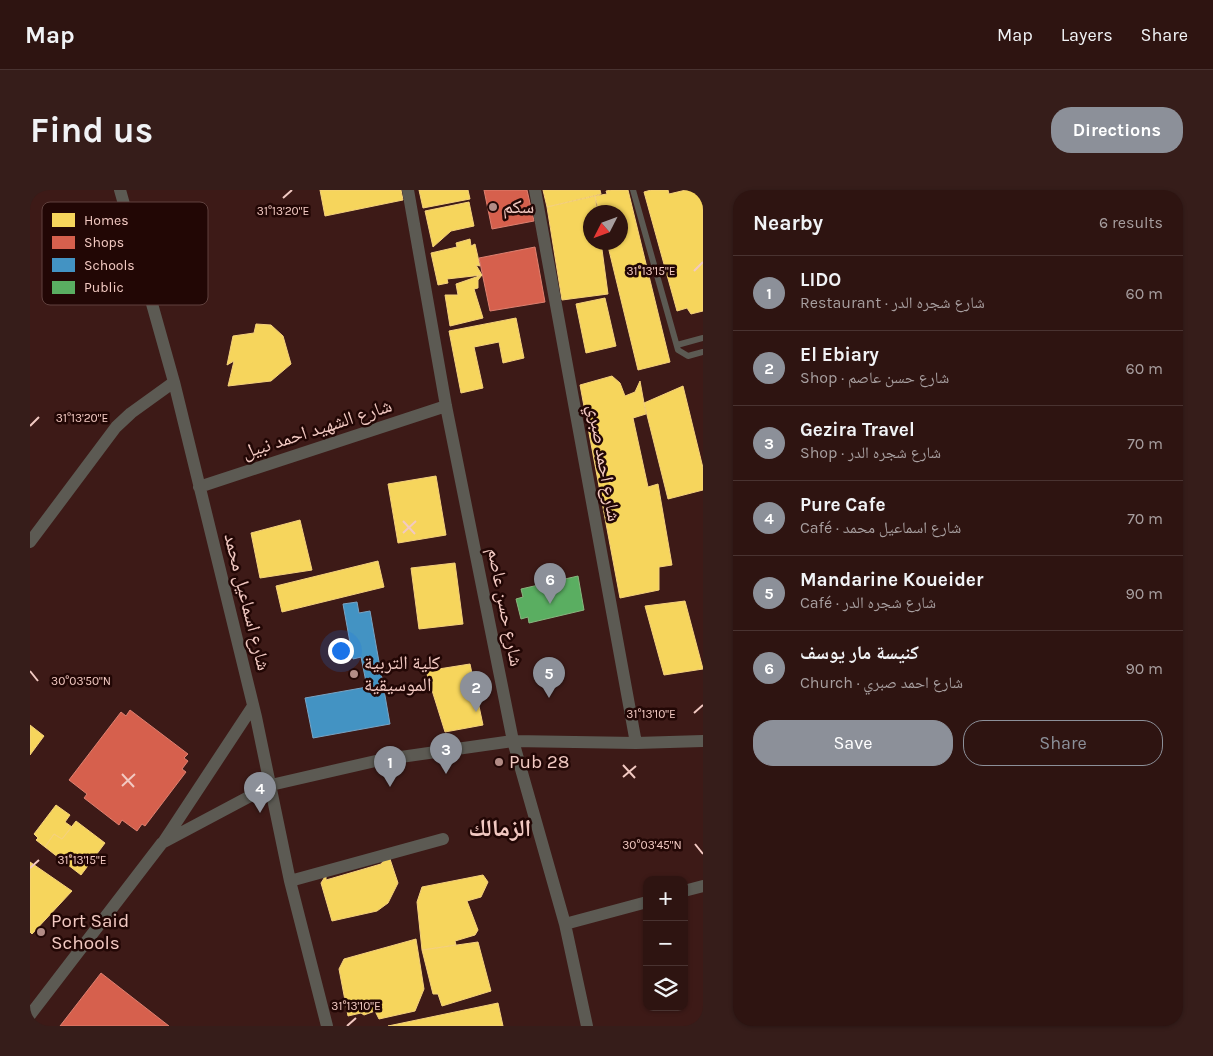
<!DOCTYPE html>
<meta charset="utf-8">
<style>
body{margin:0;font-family:Karla,"Noto Naskh Arabic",sans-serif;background:#361d1a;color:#f1f3f6}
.controls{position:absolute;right:15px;bottom:15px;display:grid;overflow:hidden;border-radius:10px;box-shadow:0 1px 4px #0004}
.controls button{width:45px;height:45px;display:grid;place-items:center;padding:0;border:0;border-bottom:1px solid #493331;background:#2e1411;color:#f1f3f6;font:25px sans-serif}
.compass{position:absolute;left:553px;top:15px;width:45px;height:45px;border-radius:50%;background:#2e1411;box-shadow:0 1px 4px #0004;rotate:228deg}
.you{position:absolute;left:310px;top:460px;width:18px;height:18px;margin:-12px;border:4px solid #fff;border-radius:50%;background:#1a73e8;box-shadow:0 0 0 8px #1a73e833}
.badge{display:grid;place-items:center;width:32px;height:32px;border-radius:50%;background:#8c9099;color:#fff;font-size:16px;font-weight:700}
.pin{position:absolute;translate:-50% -41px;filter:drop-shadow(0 1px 2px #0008)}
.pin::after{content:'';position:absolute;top:26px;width:18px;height:15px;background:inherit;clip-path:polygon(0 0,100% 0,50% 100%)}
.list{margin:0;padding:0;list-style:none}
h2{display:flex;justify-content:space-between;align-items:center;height:65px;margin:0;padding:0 20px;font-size:21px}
h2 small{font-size:16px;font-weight:400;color:#a79e9f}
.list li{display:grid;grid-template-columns:32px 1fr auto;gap:15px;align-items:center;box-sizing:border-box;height:75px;padding:0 20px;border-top:1px solid #493331}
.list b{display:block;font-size:19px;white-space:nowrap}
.list p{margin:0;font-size:16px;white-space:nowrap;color:#a79e9f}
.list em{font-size:16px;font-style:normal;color:#a79e9f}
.actions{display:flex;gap:10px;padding:15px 20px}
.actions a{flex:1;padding:11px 0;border:1px solid #8c9099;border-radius:20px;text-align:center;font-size:18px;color:#8c9099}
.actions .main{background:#8c9099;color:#fff}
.icon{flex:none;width:28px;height:28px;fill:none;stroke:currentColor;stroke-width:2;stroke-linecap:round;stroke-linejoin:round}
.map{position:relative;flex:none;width:673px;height:836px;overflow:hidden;border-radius:20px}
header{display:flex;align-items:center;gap:30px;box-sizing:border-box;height:70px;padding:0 25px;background:#2e1411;border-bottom:1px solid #493331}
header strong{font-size:24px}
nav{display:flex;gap:28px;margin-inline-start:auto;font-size:18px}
.intro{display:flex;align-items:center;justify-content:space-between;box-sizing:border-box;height:120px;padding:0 30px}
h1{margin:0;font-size:35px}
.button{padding:12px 22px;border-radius:20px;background:#8c9099;color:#fff;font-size:18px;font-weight:700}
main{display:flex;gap:30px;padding:0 30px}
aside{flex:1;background:#2e1411;border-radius:20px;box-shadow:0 1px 4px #0004}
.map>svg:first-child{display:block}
.homes{fill:#f6d55c;stroke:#f5d17b}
.shops{fill:#d6604d;stroke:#de8070}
.schools{fill:#4393c3;stroke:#78a3c3}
.public{fill:#5aae61;stroke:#88b67e}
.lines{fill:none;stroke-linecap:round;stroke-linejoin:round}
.service{stroke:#5c5a53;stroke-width:6}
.minor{stroke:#5c5a53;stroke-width:12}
.ticks{fill:none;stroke:#f2c9c2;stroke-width:2}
.poi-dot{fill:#b38c86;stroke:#220705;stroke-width:2}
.labels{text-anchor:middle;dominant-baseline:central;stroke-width:5;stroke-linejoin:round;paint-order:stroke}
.poi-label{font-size:19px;fill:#f2c9c2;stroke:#220705;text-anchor:start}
.street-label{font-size:19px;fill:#f2c9c2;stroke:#220705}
.district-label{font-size:24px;font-weight:bold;fill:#f2c9c2;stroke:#220705}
.key{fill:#220705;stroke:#60413e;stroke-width:1}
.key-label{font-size:14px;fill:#f2c9c2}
.ticks-label{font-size:12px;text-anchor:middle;fill:#f2c9c2;stroke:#220705;stroke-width:5;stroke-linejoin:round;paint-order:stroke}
</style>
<header>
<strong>Map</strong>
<nav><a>Map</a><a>Layers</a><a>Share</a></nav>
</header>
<div class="intro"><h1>Find us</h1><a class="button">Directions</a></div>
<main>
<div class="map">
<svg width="673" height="836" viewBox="0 0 673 836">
<rect width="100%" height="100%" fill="#3d1a17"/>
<path class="homes" d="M290,0h81l2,10 -78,16z
M389,0h49l2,9 -47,9z
M513,0h57l1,4 -54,13z
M581,0h17l42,172 -32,8 -31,-128h13v-30h-21l-4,-16 12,-2 -1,-3z
M621,0h17l1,4 17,-4h17v121l-12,3 -4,-6 -10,3 -33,-119z
M565,6l2,16h-7v30h11l7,52 -46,6 -15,-93z
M439,12l5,24 -23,5 -18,16 -8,-36z
M440,49l1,7 4,-2 5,22 -4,-1 6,10 -35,4 1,4 -10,2 -7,-32 26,-6 -1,-4z
M452,85l-4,5v8l-4,1 9,29 -33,8 -5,-31h13l-2,-11z
M575,108l11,48 -30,7 -10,-49z
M486,128l8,40 -21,5 -4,-21 -25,5 9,41 -22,5 -12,-62z
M226,134l15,1 12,11 8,28 -20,17 -43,5 6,-25 -7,4 6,-29 21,-3z
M582,186l8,7 5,13 10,-4 5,-11 6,33 -13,4 15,69 10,-3 14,81 -13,2v23l-39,8 -40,-213z
M653,196l20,82v22l-35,9 -24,-96z
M406,286l10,59 -48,8 -10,-59z
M270,330l12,50 -52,8 -9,-45z
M348,371l6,26 -102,25 -6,-26z
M425,373l8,61 -44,5 -8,-61z
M655,411l18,68 -39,6 -19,-69z
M440,474l13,61 -38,7 -19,-61z
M0,535l14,11 -14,19z
M26,615l14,10 -5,7 7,5 -10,12 -8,-5 -9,13 -9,-7 2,-2 -4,-4z
M46,631l29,22 -24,32 -36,-28 9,-13 8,5z
M355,669h5l8,24 -10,20 -11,8 -45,10 -11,-38 5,-8v5l55,-16z
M0,672l42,29 -40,43 -2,-2z
M453,685l5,7 -7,15 -14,4 11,29 -3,5 -20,6 1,4 -34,5 -5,-48 5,-15z
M386,749l8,50 -9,22 -36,8 -4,-8 -11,4 -3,-2 -13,3 -9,-47 5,-10z
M448,752l13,49 -49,15 -4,-12h-5l-11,-44z
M468,813l5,23h-115z"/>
<path class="shops" d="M454,0h43l7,31 -42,8z
M505,57l10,55 -55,9 -11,-53z
M100,520l58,44 -4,4 4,3 -6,8 4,3 -41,54 -3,-2 -5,7 -15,-11 -3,5 -35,-27 3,-4 -18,-14 52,-68 5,4z
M71,783l68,53h-109z"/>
<path class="schools" d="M327,412l2,11 11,-2 20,113 -77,14 -8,-40 62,-11 -6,-30 -8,2 -10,-55z"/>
<path class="public" d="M548,386l6,34 -55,13 -1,-6 -7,2 -5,-20 7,-2 -2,-8z"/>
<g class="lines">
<path class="service" d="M603,0l45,160 10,6 15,-4
M647,155l26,-7"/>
<path class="minor" d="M90,0l54,192 82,335 34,164 37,145
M378,0l38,216 67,335 52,183 22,102
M505,0l101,553
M169,297l247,-81
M0,352l86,-115 15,-14 43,-31
M134,651l89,-135
M260,691l153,-42
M654,701l19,-5
M535,734l82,-22
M0,825l132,-172 109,-58 109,-25 133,-19 123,2 67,-2"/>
</g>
<path class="ticks" d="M253,8l9,-8M664,81l9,-9M0,236l9,-9M373,331l12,13M373,343l13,-12M0,481l8,10M664,523l9,-8M593,575l12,13M92,584l12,13M593,587l13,-11M92,596l13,-12M665,654l8,10M0,678l9,-8M317,836l9,-8"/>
<g class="poi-dot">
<circle cx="463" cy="17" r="5"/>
<circle cx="324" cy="484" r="5"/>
<circle cx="469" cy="572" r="5"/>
<circle cx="11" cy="742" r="5"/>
</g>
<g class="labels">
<g class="poi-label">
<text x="473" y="17">سكم</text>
<text x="334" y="473">كلية التربية<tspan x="334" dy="22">الموسيقية</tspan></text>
<text x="479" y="572">Pub 28</text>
<text x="21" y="731">Port Said<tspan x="21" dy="22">Schools</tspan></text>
</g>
<g class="street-label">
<text transform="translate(287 239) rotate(-18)">شارع الشهيد احمد نبيل</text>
<text transform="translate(574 273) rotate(80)">شارع احمد صبري</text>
<text transform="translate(217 412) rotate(76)">شارع اسماعيل محمد</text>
<text transform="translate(475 417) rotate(79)">شارع حسن عاصم</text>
</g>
<g class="district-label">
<text x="470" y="638">الزمالك</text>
</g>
</g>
<rect x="12" y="12" width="166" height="103" rx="8" class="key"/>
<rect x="22" y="23" width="23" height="14" fill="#f6d55c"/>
<rect x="22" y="46" width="23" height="13" fill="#d6604d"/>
<rect x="22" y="68" width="23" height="14" fill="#4393c3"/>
<rect x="22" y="91" width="23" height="13" fill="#5aae61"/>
<g class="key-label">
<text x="54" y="35">Homes</text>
<text x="54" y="57">Shops</text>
<text x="54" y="80">Schools</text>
<text x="54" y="102">Public</text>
</g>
<g class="ticks-label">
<text x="253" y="25">31°13'20"E</text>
<text x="621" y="85">31°13'15"E</text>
<text x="52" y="232">31°13'20"E</text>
<text x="51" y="495">30°03'50"N</text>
<text x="621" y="528">31°13'10"E</text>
<text x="622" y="659">30°03'45"N</text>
<text x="52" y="674">31°13'15"E</text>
<text x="326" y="820">31°13'10"E</text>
</g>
</svg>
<div class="controls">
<button>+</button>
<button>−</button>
<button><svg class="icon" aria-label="layers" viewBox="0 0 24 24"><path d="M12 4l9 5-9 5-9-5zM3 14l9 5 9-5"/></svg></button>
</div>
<svg class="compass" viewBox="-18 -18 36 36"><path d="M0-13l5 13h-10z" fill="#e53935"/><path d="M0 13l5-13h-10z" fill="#a79e9f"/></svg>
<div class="you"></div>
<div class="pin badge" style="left:360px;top:597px">1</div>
<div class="pin badge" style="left:446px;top:522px">2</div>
<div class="pin badge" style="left:416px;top:584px">3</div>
<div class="pin badge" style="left:230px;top:623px">4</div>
<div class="pin badge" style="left:519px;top:508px">5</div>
<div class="pin badge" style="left:520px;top:414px">6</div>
</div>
<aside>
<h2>Nearby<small>6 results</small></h2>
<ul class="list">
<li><span class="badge">1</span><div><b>LIDO</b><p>Restaurant · شارع شجره الدر</p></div><em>60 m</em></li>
<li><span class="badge">2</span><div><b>El Ebiary</b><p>Shop · شارع حسن عاصم</p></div><em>60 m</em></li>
<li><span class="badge">3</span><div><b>Gezira Travel</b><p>Shop · شارع شجره الدر</p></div><em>70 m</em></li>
<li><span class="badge">4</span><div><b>Pure Cafe</b><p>Café · شارع اسماعيل محمد</p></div><em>70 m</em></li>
<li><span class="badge">5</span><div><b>Mandarine Koueider</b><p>Café · شارع شجره الدر</p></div><em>90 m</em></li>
<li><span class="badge">6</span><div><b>كنيسة مار يوسف</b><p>Church · شارع احمد صبري</p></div><em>90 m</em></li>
</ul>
<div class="actions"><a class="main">Save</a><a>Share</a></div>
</aside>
</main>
